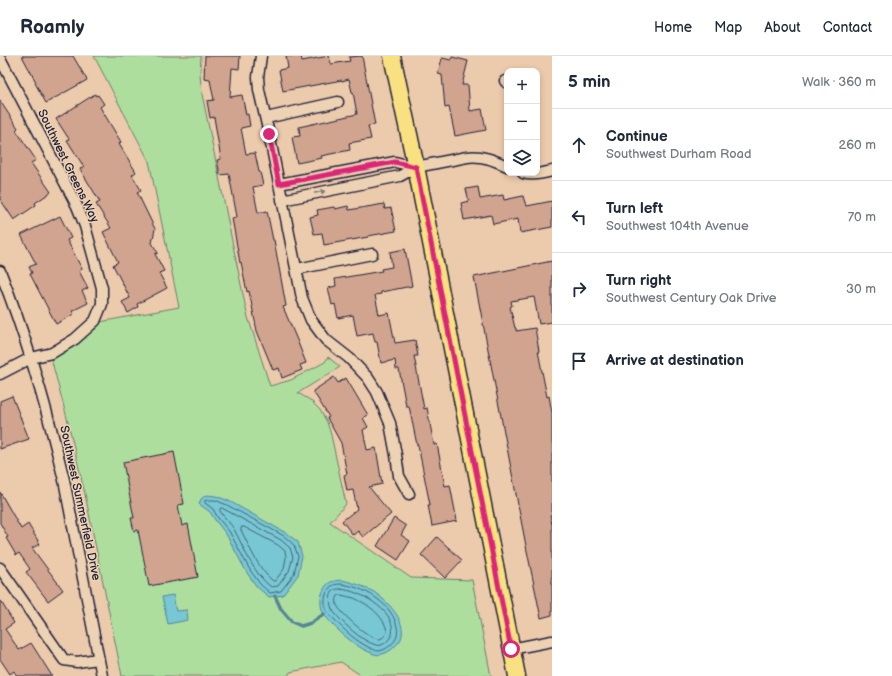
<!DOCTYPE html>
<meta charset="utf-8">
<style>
body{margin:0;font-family:"Balsamiq Sans",sans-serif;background:#f6f6f7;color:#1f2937}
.controls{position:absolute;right:12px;top:12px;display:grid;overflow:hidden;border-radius:8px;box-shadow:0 2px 6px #0003}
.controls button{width:36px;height:36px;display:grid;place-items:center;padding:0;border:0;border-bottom:1px solid #e0e1e3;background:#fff;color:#1f2937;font:20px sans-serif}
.stop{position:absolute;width:12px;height:12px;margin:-9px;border:3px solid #db2777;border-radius:50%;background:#fff}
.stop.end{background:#db2777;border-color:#fff;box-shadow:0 1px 4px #0008}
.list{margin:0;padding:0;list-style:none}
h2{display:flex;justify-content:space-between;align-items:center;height:52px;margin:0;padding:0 16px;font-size:17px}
h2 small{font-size:13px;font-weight:400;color:#747a83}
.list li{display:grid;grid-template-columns:26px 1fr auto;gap:12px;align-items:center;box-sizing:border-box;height:72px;padding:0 16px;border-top:1px solid #e0e1e3}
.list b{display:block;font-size:15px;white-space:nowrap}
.list p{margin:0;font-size:13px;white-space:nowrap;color:#747a83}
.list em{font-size:13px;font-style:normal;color:#747a83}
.icon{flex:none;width:22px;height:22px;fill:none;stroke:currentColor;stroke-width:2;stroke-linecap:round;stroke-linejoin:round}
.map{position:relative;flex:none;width:552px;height:620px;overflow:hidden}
header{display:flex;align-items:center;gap:24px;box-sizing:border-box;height:56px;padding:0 20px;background:#fff;border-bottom:1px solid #e0e1e3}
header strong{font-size:19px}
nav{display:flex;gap:22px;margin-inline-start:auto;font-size:14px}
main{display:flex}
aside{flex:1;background:#fff}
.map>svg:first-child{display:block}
.green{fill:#aede9e;stroke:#68806c}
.water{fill:#78c7d4;stroke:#568597}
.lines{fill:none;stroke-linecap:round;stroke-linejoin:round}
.shore{stroke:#446478;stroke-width:1}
.stream{stroke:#568597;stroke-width:3.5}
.building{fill:#d1a48f;stroke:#22223b}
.street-casing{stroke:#22223b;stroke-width:13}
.primary-casing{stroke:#22223b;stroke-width:19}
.street{stroke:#edd2b4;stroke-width:10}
.primary{stroke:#f9e181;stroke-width:16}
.oneway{fill:#887a78}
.route{stroke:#db2777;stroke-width:5}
.labels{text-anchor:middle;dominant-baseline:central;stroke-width:3;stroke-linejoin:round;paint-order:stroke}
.street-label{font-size:12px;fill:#22223b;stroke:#edd2b4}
</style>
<header>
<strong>Roamly</strong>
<nav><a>Home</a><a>Map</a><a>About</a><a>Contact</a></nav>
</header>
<main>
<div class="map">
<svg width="552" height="620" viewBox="0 0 552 620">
<rect width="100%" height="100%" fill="#eccaac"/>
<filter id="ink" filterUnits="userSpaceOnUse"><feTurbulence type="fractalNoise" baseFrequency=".025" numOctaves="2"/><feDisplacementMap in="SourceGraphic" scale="8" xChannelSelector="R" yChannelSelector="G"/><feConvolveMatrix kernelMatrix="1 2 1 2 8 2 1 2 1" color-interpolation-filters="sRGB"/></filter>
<g filter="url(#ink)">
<path class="green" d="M94,0h107l-1,19 2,19 45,220 23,72 21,-6 34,-18 3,-5 12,10 -42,26 12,7 10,10 7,12 4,13 15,69 -16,18 81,56 61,2 19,96h-129l-21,-14 -51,10 -2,4h-166l-37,-182 -17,-72 -17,-64c20,-8 35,-20 49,-36l79,-15 -30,-146z"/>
<path class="water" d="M206,439l10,1 13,5 57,32 12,9 4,14 -4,19 -15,20 -14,2 -12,-10 -10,-14 -21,-39 -11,-14 -5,-8 -11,-8 2,-5z
M342,524c12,3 22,6 32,12 12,8 34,29 27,47 -2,4 -7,8 -10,11 -5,3 -11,6 -17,4 -17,-6 -30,-18 -42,-30 -2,-3 -6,-6 -8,-10 -4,-6 -4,-16 -1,-23 4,-10 10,-10 19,-11z
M173,539l3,16 11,-1 1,10 -20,4 -6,-27z"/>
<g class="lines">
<path class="shore" d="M208,444h7l12,5 57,31 10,9 4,11 -4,18 -13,17 -11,2 -10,-9 -10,-14 -21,-39 -11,-13 -5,-9 -8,-6v-2z
M222,452l59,32 9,8 3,9 -4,14 -11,15 -7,1c-18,-14 -26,-37 -36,-56 -4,-8 -11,-13 -15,-20v-2z
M242,471h2l34,18 7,6 1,6 -2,12 -9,12h-2c-15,-12 -24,-35 -32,-51z
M342,528c5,1 10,2 15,4 12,4 27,14 34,25 4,6 8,16 6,23 -2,7 -11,14 -18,15 -3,0 -6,-2 -9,-3 -14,-7 -25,-17 -36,-29 -2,-2 -5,-4 -6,-6 -4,-6 -4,-15 -1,-21 3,-7 8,-8 15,-8z
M341,533c5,1 11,2 15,4 11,4 25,13 32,23 6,11 7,19 -3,27 -3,2 -5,3 -9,2 -3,-1 -8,-3 -11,-5 -8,-4 -29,-23 -33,-31 -2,-4 -2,-11 -1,-15 3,-5 5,-5 10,-5z
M341,539c4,1 9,2 13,3 14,6 32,19 33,35 -2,2 -4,5 -7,6 -9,2 -37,-24 -42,-32 -2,-3 -2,-8 0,-11z"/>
<path class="stream" d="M275,540l6,13 11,13 9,4 10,-3 13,-9"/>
</g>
<path class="building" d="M22,0h51l14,24 -41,23 -11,-20 1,-1z
M205,0h35l-1,13 -7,-1 -2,29 12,-2 4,20 2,-1 2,12 -9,2 5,26 9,-1 4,19h1l3,13 -10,2 5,26 9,-2 6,29h1l12,66 -3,1 14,33 9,23 -6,2 2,5 -20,8 -3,-10 -6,2 -16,-39 -8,-40 -2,1 -6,-30 -1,1 -8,-45 5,-1 -8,-43 -9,1 -3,-15 4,-1 -7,-42 -4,1 -3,-17 7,-1 -4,-20 -6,-1z
M286,0h15l1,5 27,-5 2,8 19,-3 -1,-4 13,-1 13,69 -7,1 3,13 -22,4 1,7 -29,6 1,2 -25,5 -5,-26 8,-1 -1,-9 58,-13 -4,-22h-1l-3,-13 -7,2v-1l-59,11 -4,-21 9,-2z
M452,1l16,4 -6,24h6l2,26 12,-2 4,21 -31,6 -6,-29 -4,1 -3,-33 -4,-1 4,-16 9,2z
M95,38l1,2 2,-1 6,9 -4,3 21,35 -2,2 17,28 -4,3 9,15 -4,2 18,37 -3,14 6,10 -3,1 9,17 -5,2 8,15 -30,16 1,3 -10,6 -6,-11 8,-4 -17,-33 5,-3 -15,-30 8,-4 -15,-24 4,-2 -20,-33 4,-2 -17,-27 2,-1 -13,-20z
M0,45l18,27 -2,2 20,30 -5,3 20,29 -16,11 1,2 -22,15 -14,-21z
M478,131l2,12 23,-4 1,5 19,-4 2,7h1l1,3 25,-5v26l-32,6 -2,-14 -25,5 -2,-9 -27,5 -3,-17 8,-2 -3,-12z
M384,148l1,5 6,-1 5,23 -28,5v1l-44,8 -2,-12 -8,1 -4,-17 8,-2 -1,-5 17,-3 1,2 13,-3 1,4z
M60,160l11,22 -4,2 15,29 -3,2 9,17 -6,3 6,12 -16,8 2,3 -18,10 -26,-50 2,-1 -3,-6 7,-3 -15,-29z
M405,193l7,37 -31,6v2l-6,1 4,20 10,-2 6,30 20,-3 3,16h-4l10,53 3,-1 7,37 3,-1 8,42 5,-1 7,36 -25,5 -4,-21h2l-12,-60h-1l-8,-39h-3l-7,-37h-3l-1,-9 -14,3 -4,-21h-2l-2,-9 -16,3 -4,-21 -15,3 -3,-14 -3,1 -4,-17 8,-2 -1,-7 47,-8 -1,-2 11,-2 -2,-15z
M552,205v61l-13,2 -5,-27 -23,4 1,5 -2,1 5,21h1v3l19,-3 4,23h-1l9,46 2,-1 3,17v101l-2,1 2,10v90l-11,3 -14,-67 -53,-274z
M334,321l4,6 8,-5 22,37 -5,3 5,9 -5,3 4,20 9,-2 6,36 -13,3 22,27 -28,23 -5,-6 -5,4 -11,-14 15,-12 -4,-19 -6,1 -3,-16 3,-1 -6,-31 -14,-25 2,-1 -16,-26z
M12,340l17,43 -29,10v-48z
M174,396l10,52 -6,1 4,21 6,-2 10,53 -49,9 -11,-56 -4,1 -3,-13h3l-11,-56z
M0,436l21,37 7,-5 12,20 -8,4 31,42 -15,11 -22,-29 4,-3 -11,-16 -3,2 -10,-17 2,-1 -8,-14z
M394,462l12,8 -5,9 9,6 -12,19 -21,-14z
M437,481l25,23 -17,18 -24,-23z
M0,544l14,23 -9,6 14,21 12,-7 21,33h-35l-3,-5 -4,3 -10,-15z"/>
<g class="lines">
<g class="street-casing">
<path id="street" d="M261,0l-3,21 1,13 10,44 33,164 9,22 15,20 23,18 19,20 9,14 13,31 6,32 3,21 10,18
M0,2l77,148 8,20 17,62v16l-7,17 -20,18 -23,14 -21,5 -31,16
M505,25l2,2
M266,62l72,-16
M523,117c9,3 20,0 29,-2
M279,128l116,-22 21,5
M282,144l118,-24 16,-9 51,-10c15,-2 27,3 40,9
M297,213l75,-15
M0,215c27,67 47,138 64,209l38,196
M0,512l64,92 13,2 21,-3
M511,593l41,-8"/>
</g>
<g class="primary-casing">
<path id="primary" d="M392,0l24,111 101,509"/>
</g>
<use href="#street" class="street"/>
<use href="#primary" class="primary"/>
</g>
<defs><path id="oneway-solid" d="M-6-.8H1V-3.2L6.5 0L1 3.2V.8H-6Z"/></defs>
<use class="oneway" href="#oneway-solid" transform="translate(320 136) rotate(-11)"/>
</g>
<g class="lines" filter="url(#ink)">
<path class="route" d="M269,78l10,50 116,-22 21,5 95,482"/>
</g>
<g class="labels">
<g class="street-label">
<text transform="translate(68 110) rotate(64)">Southwest Greens Way</text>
<text transform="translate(80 447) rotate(78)">Southwest Summerfield Drive</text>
</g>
</g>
</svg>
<div class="controls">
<button>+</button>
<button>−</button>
<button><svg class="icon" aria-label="layers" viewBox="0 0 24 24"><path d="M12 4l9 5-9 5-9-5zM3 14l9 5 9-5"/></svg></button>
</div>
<div class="stop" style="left:511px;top:593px"></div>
<div class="stop end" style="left:269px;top:78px"></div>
</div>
<aside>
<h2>5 min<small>Walk · 360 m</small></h2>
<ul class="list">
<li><svg class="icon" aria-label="ahead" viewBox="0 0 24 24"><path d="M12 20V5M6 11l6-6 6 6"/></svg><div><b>Continue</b><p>Southwest Durham Road</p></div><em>260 m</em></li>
<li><svg class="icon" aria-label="left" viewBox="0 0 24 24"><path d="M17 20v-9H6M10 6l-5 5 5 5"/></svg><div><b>Turn left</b><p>Southwest 104th Avenue</p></div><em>70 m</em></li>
<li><svg class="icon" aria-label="right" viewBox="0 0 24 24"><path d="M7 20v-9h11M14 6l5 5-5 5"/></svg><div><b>Turn right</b><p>Southwest Century Oak Drive</p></div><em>30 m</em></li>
<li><svg class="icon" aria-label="arrive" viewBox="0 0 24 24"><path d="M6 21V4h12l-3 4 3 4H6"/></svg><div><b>Arrive at destination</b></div></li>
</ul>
</aside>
</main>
